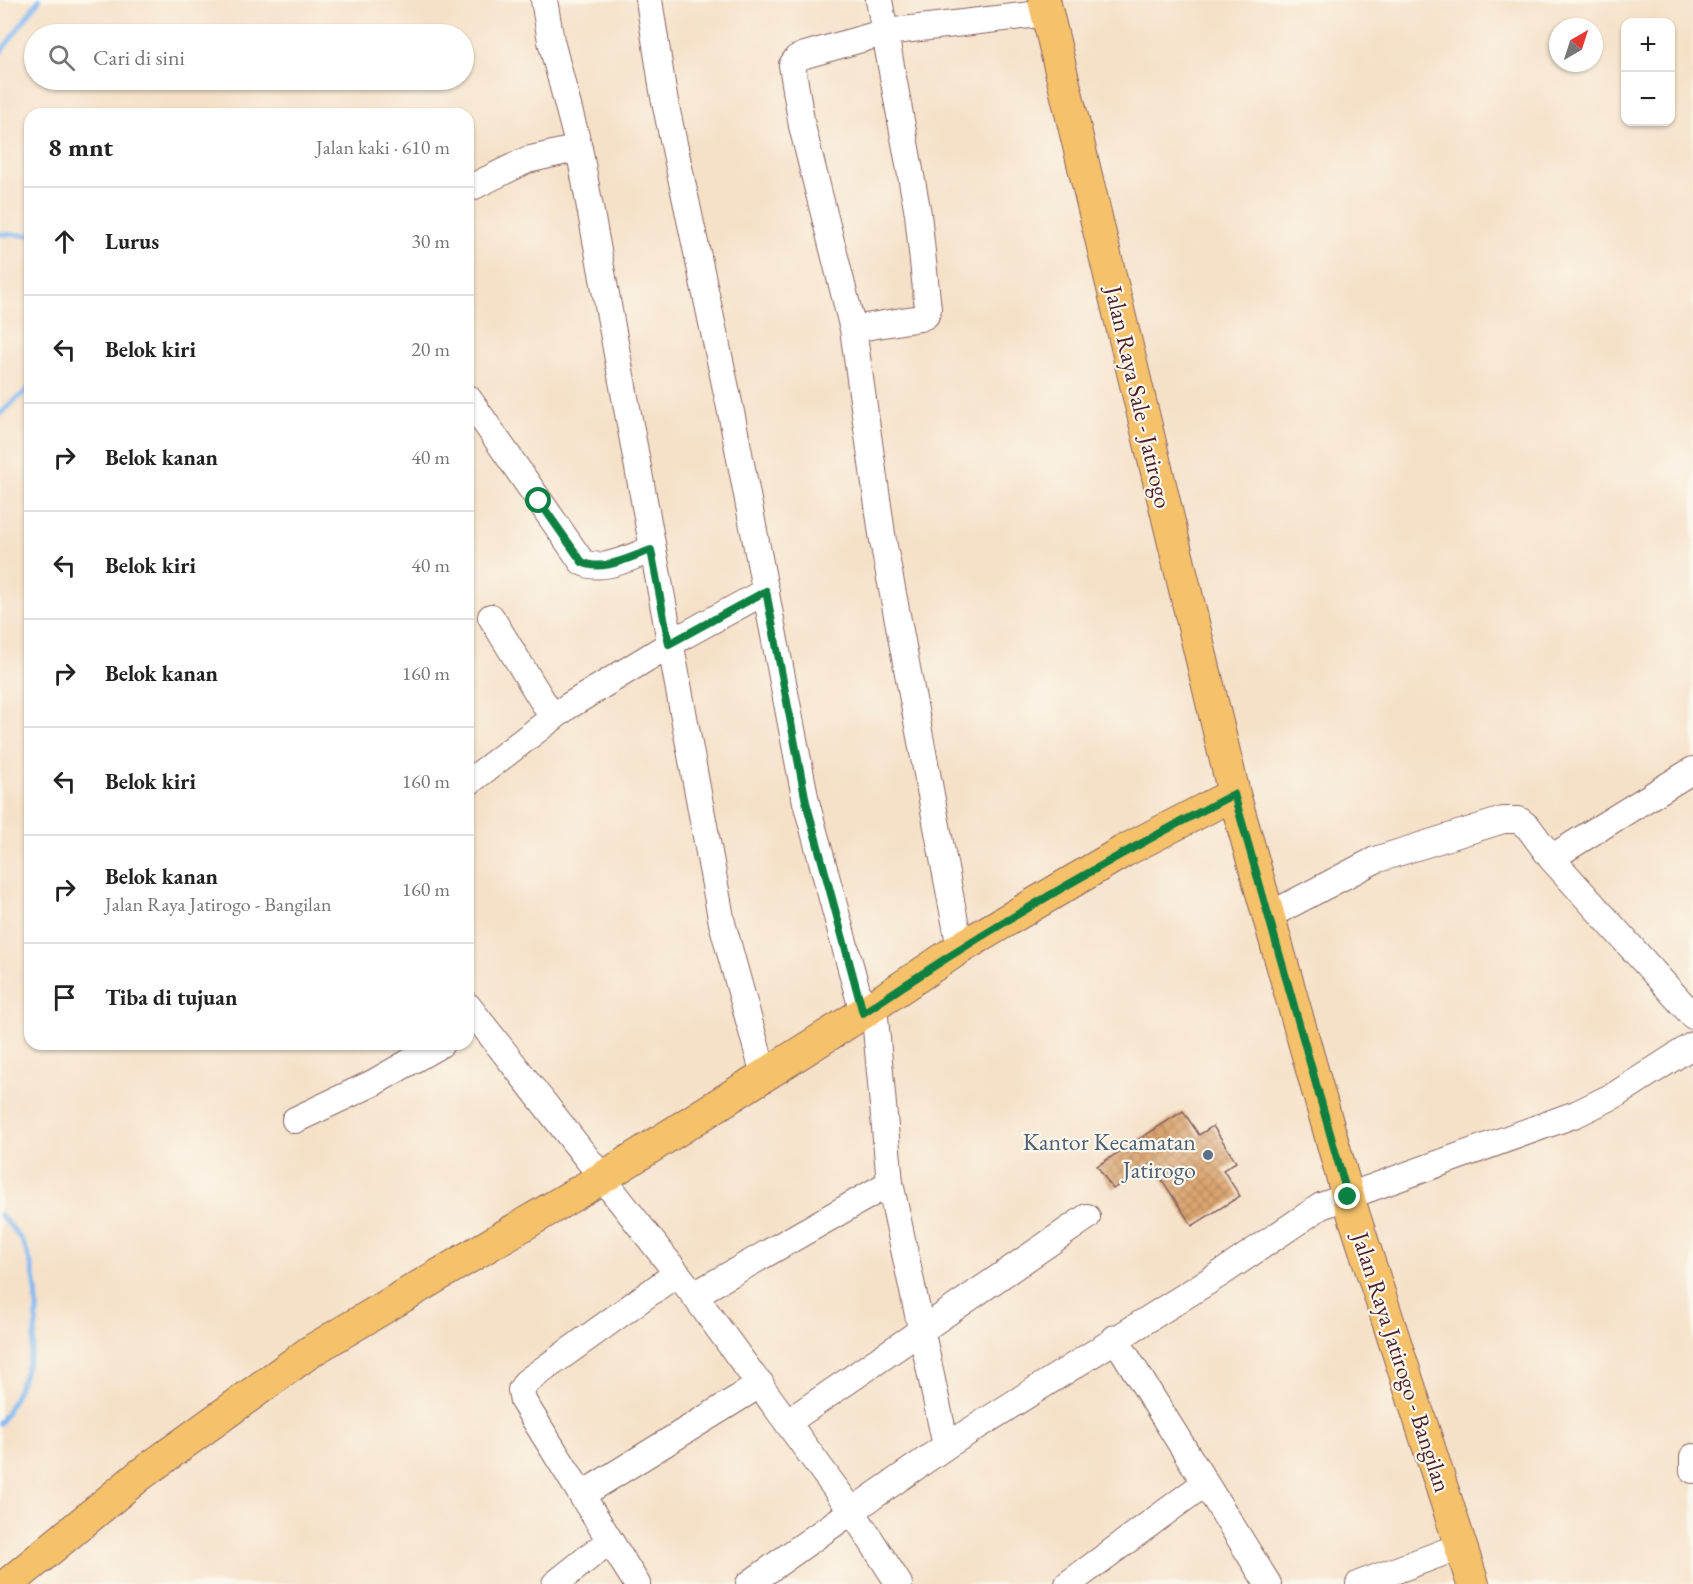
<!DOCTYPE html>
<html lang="id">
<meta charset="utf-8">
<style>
body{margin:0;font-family:"EB Garamond",serif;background:#f2f2f2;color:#222}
.controls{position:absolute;right:18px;top:18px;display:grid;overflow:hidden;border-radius:12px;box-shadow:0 2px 4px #0004}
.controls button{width:54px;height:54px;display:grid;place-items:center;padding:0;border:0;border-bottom:2px solid #e0e0e0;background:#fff;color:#222;font:30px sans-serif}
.compass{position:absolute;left:1549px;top:18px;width:54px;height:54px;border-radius:50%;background:#fff;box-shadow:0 2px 4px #0004;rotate:39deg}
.stop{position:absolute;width:18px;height:18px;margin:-14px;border:4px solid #0b8043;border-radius:50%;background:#fff}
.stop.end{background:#0b8043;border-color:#fff;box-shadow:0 2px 6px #0008}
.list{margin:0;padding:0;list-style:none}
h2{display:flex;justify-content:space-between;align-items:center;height:78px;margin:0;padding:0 24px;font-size:26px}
h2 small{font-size:20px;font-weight:400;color:#767676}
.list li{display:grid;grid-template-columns:39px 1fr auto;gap:18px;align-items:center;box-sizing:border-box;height:108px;padding:0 24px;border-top:2px solid #e0e0e0}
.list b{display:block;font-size:22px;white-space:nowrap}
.list p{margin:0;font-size:20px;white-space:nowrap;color:#767676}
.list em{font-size:20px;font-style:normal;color:#767676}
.icon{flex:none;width:33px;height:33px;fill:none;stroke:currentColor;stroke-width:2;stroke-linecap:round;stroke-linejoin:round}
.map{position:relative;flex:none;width:1693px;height:1584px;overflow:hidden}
.search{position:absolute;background:#fff;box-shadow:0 2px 4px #0004;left:24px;top:24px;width:450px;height:66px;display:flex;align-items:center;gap:15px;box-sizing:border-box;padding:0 21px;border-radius:33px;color:#767676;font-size:22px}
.panel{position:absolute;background:#fff;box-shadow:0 2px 4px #0004;left:24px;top:108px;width:450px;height:942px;border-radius:18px}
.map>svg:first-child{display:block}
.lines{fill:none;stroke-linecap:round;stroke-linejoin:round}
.stream{stroke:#83b9f2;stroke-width:5}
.building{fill:url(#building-cross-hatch)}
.minor-casing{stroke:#866362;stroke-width:28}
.major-casing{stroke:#866362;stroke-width:34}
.minor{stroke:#fff;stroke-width:26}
.major{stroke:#f5c16b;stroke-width:32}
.route{stroke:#0b8043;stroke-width:8}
.service-dot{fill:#5c6f8a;stroke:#fbf7ec;stroke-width:2}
.labels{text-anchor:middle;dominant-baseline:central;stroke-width:4.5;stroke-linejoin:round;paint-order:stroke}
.street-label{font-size:24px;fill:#4a1f2b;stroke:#fbf7ec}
.service-label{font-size:24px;fill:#4e5e75;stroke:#fbf7ec;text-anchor:end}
</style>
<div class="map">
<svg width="1693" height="1584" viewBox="0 0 1693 1584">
<defs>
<pattern id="building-cross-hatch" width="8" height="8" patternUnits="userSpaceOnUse" patternTransform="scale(1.5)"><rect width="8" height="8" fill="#dca570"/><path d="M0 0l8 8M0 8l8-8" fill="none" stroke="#b4865c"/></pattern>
</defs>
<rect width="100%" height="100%" fill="#fbf7ec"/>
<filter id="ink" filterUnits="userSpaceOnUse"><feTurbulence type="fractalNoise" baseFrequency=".0167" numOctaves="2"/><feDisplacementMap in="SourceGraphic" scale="12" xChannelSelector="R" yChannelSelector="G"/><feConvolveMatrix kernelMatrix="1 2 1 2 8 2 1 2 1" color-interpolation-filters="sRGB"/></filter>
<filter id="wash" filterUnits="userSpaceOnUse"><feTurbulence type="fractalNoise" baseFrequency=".008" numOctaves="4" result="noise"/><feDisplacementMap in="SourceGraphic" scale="24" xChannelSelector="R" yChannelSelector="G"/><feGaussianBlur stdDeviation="1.35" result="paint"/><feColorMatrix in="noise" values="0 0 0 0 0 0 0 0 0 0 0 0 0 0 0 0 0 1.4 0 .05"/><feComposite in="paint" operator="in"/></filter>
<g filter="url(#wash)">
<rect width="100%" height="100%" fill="#f5e1c8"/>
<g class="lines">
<path class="stream" d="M0,53l39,-53
M0,234l30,1
M0,414l30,-27
M0,1214c7,9 18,19 23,29 28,61 11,125 -23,180"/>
</g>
<g id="blocks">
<path class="building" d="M1183,1111l16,24 14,-9 23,36 -13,8 17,26 -48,30 -41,-63 -38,26 -16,-23z"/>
</g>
</g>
<g filter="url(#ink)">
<use href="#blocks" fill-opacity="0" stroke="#866362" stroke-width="1.5"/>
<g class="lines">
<g class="minor-casing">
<path id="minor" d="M544,0l7,41 28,107 143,775 42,152
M649,0l15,97 68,320 74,385 57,211
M468,189l59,-29 52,-12
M853,329l67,-11 6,-3 2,-6 -10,-95 -39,-214
M468,398l114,164c20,11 50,-6 69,-12
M491,617l62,101
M468,783l99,-76 118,-72 81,-44
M1551,858l142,-88
M1270,915l105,-55 128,-40h16l10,8 22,30 142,158
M960,948l-77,-407 -30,-212 -51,-203 -10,-61 5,-7 8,-3 81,-23 161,-19
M468,1006l226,289 158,216 94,-65 274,-172 101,-68 255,-92 39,-19 78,-50
M874,1006l16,177 56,263
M295,1120l78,-37 68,-39
M694,1295l196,-112
M1115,1338l153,246
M788,1422l299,-205
M1693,1457v13
M583,1494l178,-110
M555,1584l54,-43
M637,1584l-114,-183 -2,-11 5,-8 150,-108
M749,1584l103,-73 47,73
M1068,1584l137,-101
M1359,1584l102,-38"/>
</g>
<g class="major-casing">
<path id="major" d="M1044,0l190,794 114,403 125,387
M8,1584l132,-109 171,-124 291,-173 261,-165 97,-65 164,-97 110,-57"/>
</g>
<use href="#minor" class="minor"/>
<use href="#major" class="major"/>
</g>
</g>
<g class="lines" filter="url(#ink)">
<path class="route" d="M539,501l43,61c20,11 50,-6 69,-12l18,94 97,-53 40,211 57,211c119,-81 243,-153 371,-219l114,403"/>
</g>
<circle class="service-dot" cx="1208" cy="1155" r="6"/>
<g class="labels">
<g class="street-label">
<text transform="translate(1139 397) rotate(77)">Jalan Raya Sale - Jatirogo</text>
<text transform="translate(1402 1362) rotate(72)">Jalan Raya Jatirogo - Bangilan</text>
</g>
<g class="service-label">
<text x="1196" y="1141">Kantor Kecamatan<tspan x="1196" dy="28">Jatirogo</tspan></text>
</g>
</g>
</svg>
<div class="controls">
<button>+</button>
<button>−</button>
</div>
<svg class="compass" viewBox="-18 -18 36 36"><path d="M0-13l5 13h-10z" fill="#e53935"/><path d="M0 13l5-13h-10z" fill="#767676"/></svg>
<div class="stop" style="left:539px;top:501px"></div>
<div class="stop end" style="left:1348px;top:1197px"></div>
<div class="search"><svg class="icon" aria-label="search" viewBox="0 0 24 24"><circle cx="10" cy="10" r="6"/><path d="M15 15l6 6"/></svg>Cari di sini</div>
<section class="panel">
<h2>8 mnt<small>Jalan kaki · 610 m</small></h2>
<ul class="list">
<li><svg class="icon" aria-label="ahead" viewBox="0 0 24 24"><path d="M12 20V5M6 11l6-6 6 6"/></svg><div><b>Lurus</b></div><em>30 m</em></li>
<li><svg class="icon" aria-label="left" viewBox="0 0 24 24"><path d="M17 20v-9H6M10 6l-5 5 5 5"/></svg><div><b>Belok kiri</b></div><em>20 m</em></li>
<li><svg class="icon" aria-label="right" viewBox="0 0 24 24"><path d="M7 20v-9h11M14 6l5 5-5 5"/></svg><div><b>Belok kanan</b></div><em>40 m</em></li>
<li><svg class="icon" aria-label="left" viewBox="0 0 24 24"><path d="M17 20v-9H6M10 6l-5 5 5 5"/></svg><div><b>Belok kiri</b></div><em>40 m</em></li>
<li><svg class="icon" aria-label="right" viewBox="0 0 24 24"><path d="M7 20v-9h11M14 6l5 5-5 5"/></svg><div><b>Belok kanan</b></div><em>160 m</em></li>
<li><svg class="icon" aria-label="left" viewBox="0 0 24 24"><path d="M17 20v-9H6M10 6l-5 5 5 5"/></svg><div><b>Belok kiri</b></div><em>160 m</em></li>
<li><svg class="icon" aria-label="right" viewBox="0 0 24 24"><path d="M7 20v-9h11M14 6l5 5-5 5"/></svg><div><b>Belok kanan</b><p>Jalan Raya Jatirogo - Bangilan</p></div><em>160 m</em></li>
<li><svg class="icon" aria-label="arrive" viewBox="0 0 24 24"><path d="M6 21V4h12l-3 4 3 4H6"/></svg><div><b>Tiba di tujuan</b></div></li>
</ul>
</section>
</div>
